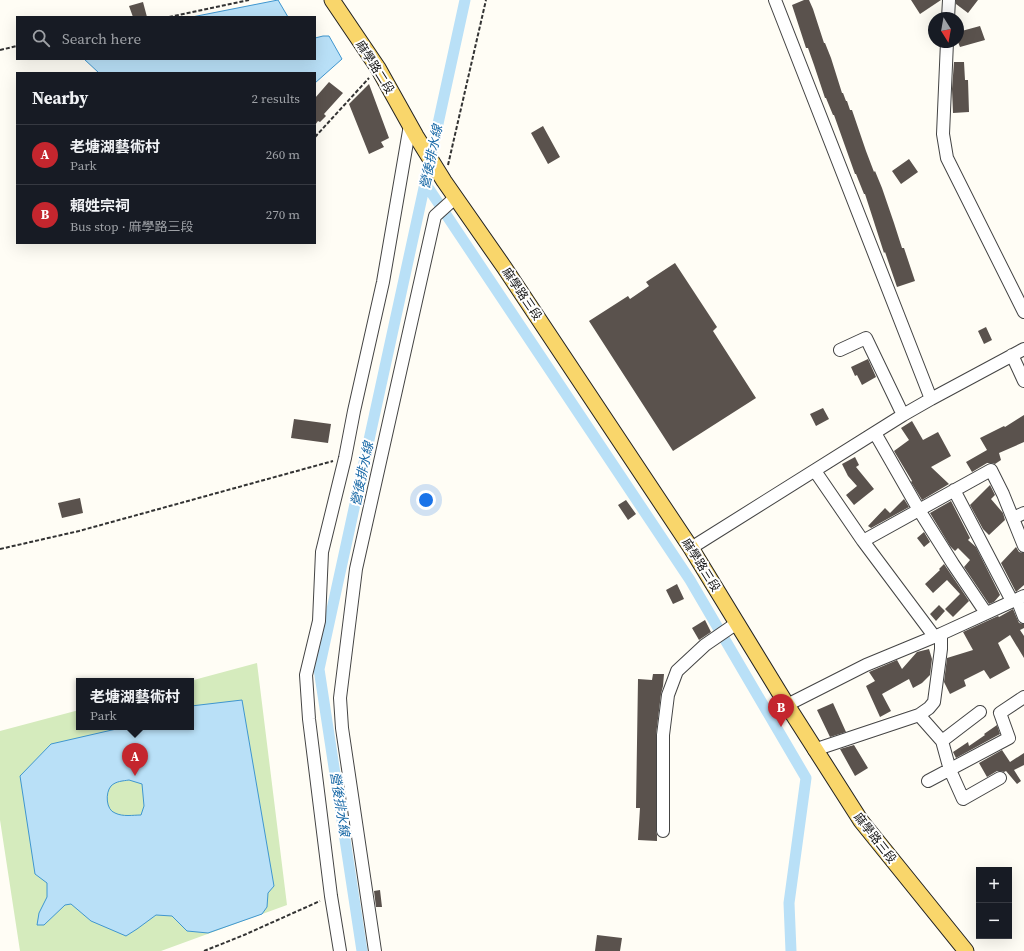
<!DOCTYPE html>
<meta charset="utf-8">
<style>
body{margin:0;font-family:"Source Serif 4","Noto Sans TC",serif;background:#20242c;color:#f1f3f6}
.controls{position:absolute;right:12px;bottom:12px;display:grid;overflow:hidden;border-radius:0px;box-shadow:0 4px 16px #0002}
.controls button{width:36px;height:36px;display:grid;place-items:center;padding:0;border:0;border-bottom:1px solid #363941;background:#171b24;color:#f1f3f6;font:20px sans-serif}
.compass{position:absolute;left:928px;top:12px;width:36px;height:36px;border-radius:50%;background:#171b24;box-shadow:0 4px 16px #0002;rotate:169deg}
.you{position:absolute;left:426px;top:500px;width:14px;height:14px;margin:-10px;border:3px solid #fff;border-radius:50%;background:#1a73e8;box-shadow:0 0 0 6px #1a73e833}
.badge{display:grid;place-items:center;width:26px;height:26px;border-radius:50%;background:#c4262e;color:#fff;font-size:13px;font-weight:700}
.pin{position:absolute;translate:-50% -33px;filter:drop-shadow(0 1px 2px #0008)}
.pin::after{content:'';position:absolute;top:21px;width:14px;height:12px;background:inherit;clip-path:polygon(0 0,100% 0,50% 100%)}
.popup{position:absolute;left:76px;top:678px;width:118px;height:52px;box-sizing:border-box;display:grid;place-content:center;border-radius:0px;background:#171b24;filter:drop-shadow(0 1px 3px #0005);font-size:13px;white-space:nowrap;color:#9ea1a6}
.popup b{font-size:15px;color:#f1f3f6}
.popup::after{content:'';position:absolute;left:50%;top:100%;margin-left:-8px;border:8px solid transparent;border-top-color:#171b24}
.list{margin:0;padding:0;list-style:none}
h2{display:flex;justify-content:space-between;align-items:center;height:52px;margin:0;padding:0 16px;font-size:17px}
h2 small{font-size:13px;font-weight:400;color:#9ea1a6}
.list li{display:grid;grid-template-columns:26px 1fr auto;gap:12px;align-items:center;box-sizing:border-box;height:60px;padding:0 16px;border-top:1px solid #363941}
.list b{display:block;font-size:15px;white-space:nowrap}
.list p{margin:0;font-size:13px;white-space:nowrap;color:#9ea1a6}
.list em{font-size:13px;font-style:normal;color:#9ea1a6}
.icon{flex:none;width:22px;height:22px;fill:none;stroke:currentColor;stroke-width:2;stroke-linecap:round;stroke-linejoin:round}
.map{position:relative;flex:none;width:1024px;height:951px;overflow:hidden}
.search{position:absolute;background:#171b24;box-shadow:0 4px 16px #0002;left:16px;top:16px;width:300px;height:44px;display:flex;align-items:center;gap:10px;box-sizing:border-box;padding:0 14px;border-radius:0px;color:#9ea1a6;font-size:15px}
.panel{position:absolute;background:#171b24;box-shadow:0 4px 16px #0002;left:16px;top:72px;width:300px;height:172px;border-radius:0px}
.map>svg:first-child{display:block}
.green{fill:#d5ebbd}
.water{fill:#b9e0f7;stroke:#3f96cf;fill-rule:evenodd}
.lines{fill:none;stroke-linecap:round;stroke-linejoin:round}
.canal{stroke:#b9e0f7;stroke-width:11}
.building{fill:#5a524d}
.minor-casing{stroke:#444;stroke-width:14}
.major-casing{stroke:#222;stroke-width:17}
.path{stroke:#333;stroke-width:2;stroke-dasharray:4 2;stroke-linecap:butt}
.minor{stroke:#fff;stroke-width:12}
.major{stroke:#f9d66b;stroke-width:15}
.labels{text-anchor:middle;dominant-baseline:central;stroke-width:4;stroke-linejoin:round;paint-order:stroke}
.street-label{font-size:12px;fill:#111;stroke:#fff}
.water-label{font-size:13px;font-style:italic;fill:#1768a6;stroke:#fff}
</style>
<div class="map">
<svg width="1024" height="951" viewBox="0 0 1024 951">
<rect width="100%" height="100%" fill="#fffdf5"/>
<path class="green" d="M257,663l30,242 -126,46h-141l-20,-131v-89l79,-21v17h112v-46h-1z"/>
<path class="water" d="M278,0l10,17h-96z
M323,36h6l13,23 -27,24v-10h-216l-15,-14h231v-21z
M242,700l32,186 -6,7 -1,14 -5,7 -54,19 -21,-2 -15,-15 -16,-1 -19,14 -11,7 -35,-15 -20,-17 -6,1 -21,20h-7l2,-12 8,-16v-14l-12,-9 -15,-98 31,-32 74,-17h66v-21zM129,780l13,4 2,22 -3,9c-8,0 -18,2 -26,-2 -9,-3 -10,-20 -4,-27 5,-5 12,-5 18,-6z"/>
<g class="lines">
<path class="canal" d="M425,183l265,397 116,198 -17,125 2,48
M362,951l-43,-282 146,-669"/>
</g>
<path class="building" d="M804,0h5l4,9 11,34h1l6,15 11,35h1l3,8h1l3,9h2l14,41 8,21 1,-1 7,17 12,35 8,25h2l11,33 -18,6 -12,-35 -1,1 -19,-59h-1l-8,-20h-1l-21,-59h-1l-7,-17h-1l-11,-33 -6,-17h-2l-14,-43z
M911,0h30l-21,14z
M956,0h22l-10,13 -12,-9z
M143,2l4,15h-14l-4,-11z
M980,26l5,14 -25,7 -2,-5v-10z
M954,62h10l1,18h3l1,32 -16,1 -1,-24z
M329,82l14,11 -19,21 2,2 -6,6 -2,-1 -3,4v-27z
M369,84l20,54 -8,4 3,5 -15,7 -20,-50z
M543,126l17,31 -12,7 -17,-31z
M909,159l9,13 -17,12 -9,-13z
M675,263l42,64 -4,4 43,67 -83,53 -84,-130 39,-25 2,3 19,-13 -3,-4z
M986,327l6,13 -8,4 -6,-13z
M868,359l8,18 -14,8 -5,-10 -2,1 -4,-9z
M823,408l6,11 -13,7 -6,-12z
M1024,415v27l-25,11 2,7 -6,4 -3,-1h-5l-15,9 -6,-10 21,-12 -7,-12 24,-12 1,1z
M294,419l37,5 -3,19 -37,-5z
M912,421l11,19 15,-8 13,24 -20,11 18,17 -27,16 -11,-18 1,-1 -18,-30 15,-11 -8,-12z
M855,457l4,8 -3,2 18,22 -20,16 -8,-10 11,-9 -9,-10 -6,-12z
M990,485l5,10 -4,4 12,14 2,7 -16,15 -6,-6 -13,-24z
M80,498l3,15 -21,5 -4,-15z
M904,499l5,8 -38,21 -3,-2 17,-18 5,5z
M626,500l10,14 -8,6 -10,-15z
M951,501l19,37 -2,2 8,7 24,48 -6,7 -5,2 -25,-37 6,-7 -12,-12 -3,3 -5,-5 -20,-33z
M924,532l6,10 -6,5 -7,-9z
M1016,547l3,5 5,1v32l-8,7 -15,-29z
M944,564l25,37 -16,16 -8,-8 15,-15 -13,-14 -14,13 -8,-9 15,-14 -1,-1z
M677,584l7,15 -11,5 -7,-14z
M939,605l6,6 -9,10 -6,-7z
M1013,609l6,14 5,1v4l-4,2 4,6v22l-14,-23 -12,8 12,25 -20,11 -6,-9 -20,10 2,6 -16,8 -6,-12 3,-24 26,-8 -10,-18 35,-16 1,1z
M705,620l6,12 -12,8 -7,-12z
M929,649l3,10 -2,16 -8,8 -9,5 -4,-9 -27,15 9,17 -11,6 -14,-31 9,-5 -6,-9 28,-12 5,9 15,-17z
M653,674h11l-1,12 -2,8 -5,41v96l1,4v6l-19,-1 2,-32h-4l2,-129 14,1z
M833,703l13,29 -16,5 -13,-27z
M997,725l3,9 -44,24 -3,-6 15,-10 1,4 16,-11 -1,-1z
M854,745l14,23 -13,8 -15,-27z
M1002,750l8,12 14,-9v12l-10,5 7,11 -4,3 -11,-13 -2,1 -4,-1h-3l-10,6 -8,-14z
M380,890l2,17h-6l-2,-16z
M597,935l25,3 -2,13h-25z"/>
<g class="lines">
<g class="minor-casing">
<path id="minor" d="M775,0l156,399
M948,18l1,-18
M947,42l-4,92 4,24 77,154
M840,350l26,-12 37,77
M1012,355l12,26
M875,433l44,77 34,54 33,49
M815,471l48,70 71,95
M954,490l58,111
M1013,518l11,-5
M863,541l128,-71 12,24 21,52
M691,548l212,-133 28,-16 93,-50
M1017,599l7,18
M787,705l79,-40 75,-31 83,-38
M919,715l23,26 8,29 13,29 37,-21
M942,741l38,-29
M814,750l105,-35 10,-7 5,-6 7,-53v-15
M928,781l81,-43 -9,-25 24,-16
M663,831v-96l5,-40 9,-24 28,-26 32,-22
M340,951l-9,-55 -22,-177 -3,-44 13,-54 3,-69 23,-94 9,-47 29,-129 27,-157
M375,951l-33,-223 -2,-30 16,-129 79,-353 21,-19"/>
</g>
<g class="major-casing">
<path id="major" d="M332,0l46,68 38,68 28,45 60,86 187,281 96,157 74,116 105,130"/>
</g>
<path class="path" d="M169,17l80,-17
M0,50l17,-4
M315,137l54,-59
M448,165l38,-165
M0,549l79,-18 254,-70
M204,951l40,-16 76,-34"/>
<use href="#minor" class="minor"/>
<use href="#major" class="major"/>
</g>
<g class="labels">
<g class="street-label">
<text transform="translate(375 67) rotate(58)">麻學路二段</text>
<text transform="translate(522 294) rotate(56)">麻學路三段</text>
<text transform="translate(701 565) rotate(58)">麻學路三段</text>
<text transform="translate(875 838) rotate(52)">麻學路三段</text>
</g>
<g class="water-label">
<text transform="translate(431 157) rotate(-78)">營後排水線</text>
<text transform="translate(362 474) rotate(-78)">營後排水線</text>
<text transform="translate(340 804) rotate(81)">營後排水線</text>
</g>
</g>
</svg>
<div class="controls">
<button>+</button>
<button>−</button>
</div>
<svg class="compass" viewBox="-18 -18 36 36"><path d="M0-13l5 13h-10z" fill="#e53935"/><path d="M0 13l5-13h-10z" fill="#9ea1a6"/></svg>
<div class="you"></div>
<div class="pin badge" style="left:135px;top:776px">A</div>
<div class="popup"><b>老塘湖藝術村</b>Park</div>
<div class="pin badge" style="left:781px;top:727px">B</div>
<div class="search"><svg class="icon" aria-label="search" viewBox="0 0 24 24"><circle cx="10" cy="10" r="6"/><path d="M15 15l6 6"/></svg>Search here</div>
<section class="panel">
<h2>Nearby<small>2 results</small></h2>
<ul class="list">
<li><span class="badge">A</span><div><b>老塘湖藝術村</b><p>Park</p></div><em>260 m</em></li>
<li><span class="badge">B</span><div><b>賴姓宗祠</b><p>Bus stop · 麻學路三段</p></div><em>270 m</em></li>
</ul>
</section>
</div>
